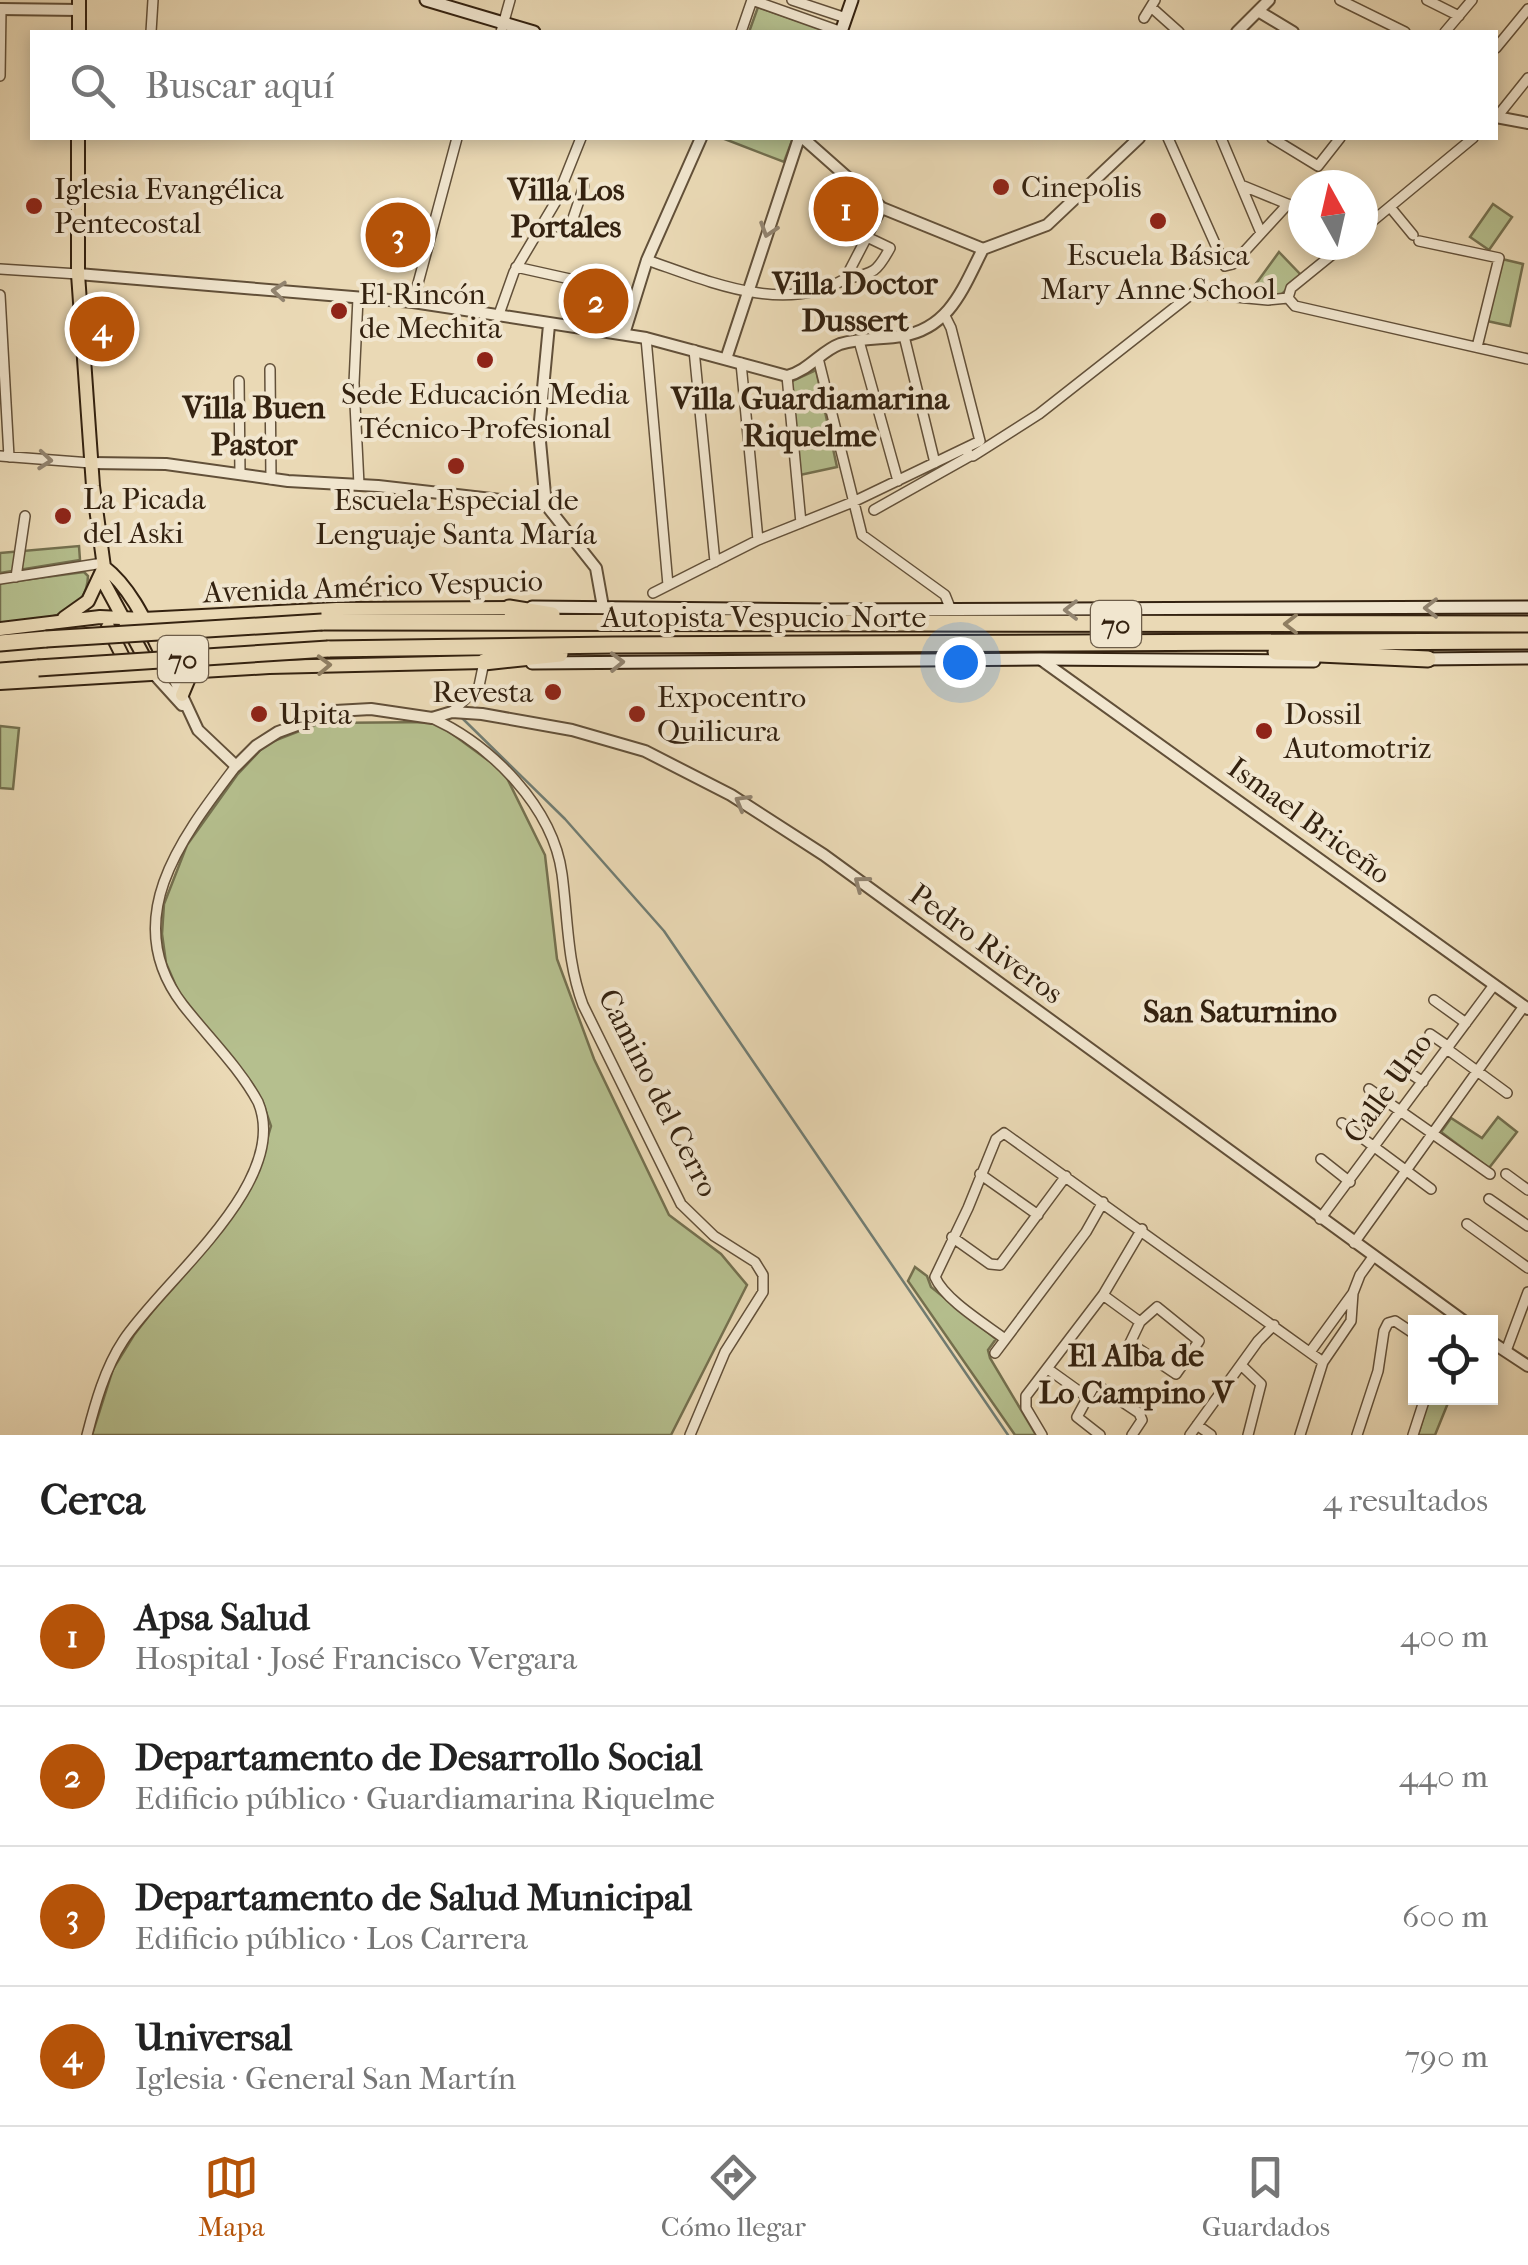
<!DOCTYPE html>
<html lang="es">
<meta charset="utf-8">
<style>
body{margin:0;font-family:"IM FELL French Canon",serif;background:#f6f6f6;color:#222}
.controls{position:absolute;right:30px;bottom:30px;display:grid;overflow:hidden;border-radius:0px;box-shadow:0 5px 15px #0003}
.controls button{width:90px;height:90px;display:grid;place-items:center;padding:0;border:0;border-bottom:2px solid #e0e0e0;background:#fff;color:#222;font:50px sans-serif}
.compass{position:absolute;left:1288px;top:170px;width:90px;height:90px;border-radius:50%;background:#fff;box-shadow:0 5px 15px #0003;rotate:352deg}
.you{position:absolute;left:960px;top:662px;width:35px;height:35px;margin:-25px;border:8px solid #fff;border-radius:50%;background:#1a73e8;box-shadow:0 0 0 15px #1a73e833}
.badge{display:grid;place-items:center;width:65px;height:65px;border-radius:50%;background:#b45309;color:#fff;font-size:32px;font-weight:700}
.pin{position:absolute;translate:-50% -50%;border:5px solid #fff;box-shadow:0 2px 10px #0006}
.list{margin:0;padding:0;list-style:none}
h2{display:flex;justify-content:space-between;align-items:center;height:130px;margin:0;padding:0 40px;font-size:42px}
h2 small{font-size:32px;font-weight:400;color:#767676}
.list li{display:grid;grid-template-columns:65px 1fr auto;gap:30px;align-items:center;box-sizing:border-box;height:140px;padding:0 40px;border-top:2px solid #e0e0e0}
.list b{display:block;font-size:38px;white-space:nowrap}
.list p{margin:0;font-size:32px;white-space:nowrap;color:#767676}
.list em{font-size:32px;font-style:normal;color:#767676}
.icon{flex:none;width:55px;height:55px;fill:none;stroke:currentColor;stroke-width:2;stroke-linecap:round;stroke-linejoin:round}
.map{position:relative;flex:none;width:1528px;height:1435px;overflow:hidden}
.search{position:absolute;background:#fff;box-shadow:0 5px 15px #0003;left:30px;right:30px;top:30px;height:110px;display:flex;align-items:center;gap:25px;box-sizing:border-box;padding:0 35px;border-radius:0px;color:#767676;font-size:38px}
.sheet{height:690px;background:#fff}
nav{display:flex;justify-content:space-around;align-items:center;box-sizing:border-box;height:140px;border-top:2px solid #e0e0e0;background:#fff;font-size:28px;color:#767676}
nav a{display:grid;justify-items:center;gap:5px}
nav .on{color:#b45309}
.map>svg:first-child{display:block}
.green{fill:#b5bf8e;stroke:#74704f;stroke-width:2.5}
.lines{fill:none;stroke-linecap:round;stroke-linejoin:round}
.stream{stroke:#717d73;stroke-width:2.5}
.minor-casing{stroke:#625039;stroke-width:12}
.tertiary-casing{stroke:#625039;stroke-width:14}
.secondary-casing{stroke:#342210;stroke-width:15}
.primary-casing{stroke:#342210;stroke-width:16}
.motorway-casing{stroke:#342210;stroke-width:19}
.minor{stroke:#f1e6cf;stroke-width:9}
.tertiary{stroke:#f1e6cf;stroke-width:10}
.secondary{stroke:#f1e6cf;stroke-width:11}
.primary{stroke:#ead9b5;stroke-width:12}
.motorway{stroke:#ead9b5;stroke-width:15}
.motorway-bridge-casing{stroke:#342210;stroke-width:19;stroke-linecap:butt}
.motorway-bridge{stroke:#ead9b5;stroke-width:15}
.oneway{stroke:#928470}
.oneway2{stroke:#8f7e62}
.poi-dot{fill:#8f2418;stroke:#f1e6cf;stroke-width:4}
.labels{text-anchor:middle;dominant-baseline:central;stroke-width:8;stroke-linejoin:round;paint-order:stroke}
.shield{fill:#f1e6cf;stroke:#6d5d49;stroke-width:2.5}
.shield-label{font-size:28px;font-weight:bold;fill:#342210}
.poi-label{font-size:30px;fill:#342210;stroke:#f1e6cf;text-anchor:start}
.street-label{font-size:30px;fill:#342210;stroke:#f1e6cf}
.neighbourhood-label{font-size:32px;font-weight:bold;fill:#342210;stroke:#f1e6cf}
</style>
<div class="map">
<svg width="1528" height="1435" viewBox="0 0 1528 1435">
<rect width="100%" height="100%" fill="#ead9b5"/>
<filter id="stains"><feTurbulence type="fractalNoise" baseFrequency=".002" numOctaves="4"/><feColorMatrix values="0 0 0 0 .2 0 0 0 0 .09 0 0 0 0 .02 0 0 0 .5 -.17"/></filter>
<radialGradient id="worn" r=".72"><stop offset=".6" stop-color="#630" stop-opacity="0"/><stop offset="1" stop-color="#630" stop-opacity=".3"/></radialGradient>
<path class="green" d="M758,7l72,25h-81z
M722,138h71l-9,24z
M1493,204l19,13 -23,33 -19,-13z
M1279,252l22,23 -23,23 -26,-9z
M1502,259l21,5 -13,62 -23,-5z
M816,370l21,97 -37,8 -10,-93z
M79,546l1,14 -80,13v-20z
M84,572l4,4c-1,45 -55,44 -88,47v-40z
M436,722l68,50 41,83 12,104 37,100 75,156 52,39 26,31 -76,150h-579l21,-66 21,-34 36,-46 60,-70 26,-42 15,-51 -8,-23 -12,-21 -72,-89 -13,-30 -4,-29 2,-30 23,-59 50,-70 29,-31 54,-21z
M0,726l19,2 -6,61 -13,-1z
M1498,1117l19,15 -28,36 -48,-36 10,-14 31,20z
M915,1267l12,9 4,11 65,52 -8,11 2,8 46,77h-21l-107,-154z
M1429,1398h21l-15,37h-17z"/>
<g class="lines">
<path class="stream" d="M462,718l103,101 99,112 344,504"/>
<g class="minor-casing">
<path id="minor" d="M752,0l90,32
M792,0l54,18
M1340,0l65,32
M1427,0l32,16
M1151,7l28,25
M1144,18l11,-18
M151,32l2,-32
M501,32l9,-32
M741,32l11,-32
M1445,32l27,-32
M1496,48l32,-39
M0,76l1,-67
M1496,118l32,-40
M1168,138l57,128 8,-2 55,-60
M1221,138l40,95
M1272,138l46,28 22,-28
M1241,185l61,25
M1390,207l23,28
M544,223l38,11
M1363,229l110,-91
M569,230l15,-44
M1419,241l80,17 -22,89
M647,260c61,21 136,55 198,19l37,-71
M516,267l54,12
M0,269l78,5
M845,279c28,-6 31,-5 45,-31l-23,-11
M0,295l9,162
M358,298l-4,85 5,102
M1288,298l3,-10 53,-43
M413,302l44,-164
M498,317l16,-45 41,-69 26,-65
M904,336l31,127
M646,338l22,247
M859,341l39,140
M694,350l21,212
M818,358l44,177 83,60 6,15
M741,363l17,177
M270,369l1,110
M787,376l14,147
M239,381l1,93
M967,448l1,8h5l66,-42 154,-121 75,7 20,-2 7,8 233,53
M0,456l91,7
M874,510l96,-54
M16,577l9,-61
M0,579l103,-16
M653,593l105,-53 95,-38 127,-61 -29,-113 -6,-12
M452,712l27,-26 5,-24
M432,718c59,27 121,89 130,156 6,45 5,88 21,131l98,199 33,32 41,26 8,13v17l-38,60 -35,83
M1434,1000l32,23
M1430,1034l19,13
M1447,1049l60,44
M1398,1065l25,17
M1369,1089l121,85
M1342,1123l89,66
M1321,1159l29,23
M980,1174l58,41
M1506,1174l22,16
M1489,1199l39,27
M1320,1219l174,-234
M1467,1224l61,44
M952,1237l38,27 10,1 66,-89
M1354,1243l170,-237
M1103,1295l37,27
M1157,1307l42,34 -23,33 -46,-31 10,-21z
M1005,1339c-20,-15 -61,-40 -70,-62l33,-69 28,-69 8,-6 319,229
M1506,1351l22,-59
M1310,1352l43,-59 7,-18 13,-18
M995,1353l91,-121 17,-30
M1241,1365l20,19 -13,51
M1048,1369l39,28
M1197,1425l14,10
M87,1435c8,-31 18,-67 36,-94 39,-60 169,-159 135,-239 -19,-35 -50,-65 -75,-97 -66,-86 0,-169 53,-239
M1042,1435l-16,-27v-12l77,-101 39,-66
M1100,1435l-23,-18 17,-31 3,-1 42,28 3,7 -10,15
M1190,1435l68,-94 16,-16
M1300,1435l23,-73 28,-41 2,-28
M1357,1435l21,-64 6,-40 4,-8 7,-2 21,14
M1413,1435l12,-37"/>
</g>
<g class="tertiary-casing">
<path id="tertiary" d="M0,9l79,1
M1258,11l35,21
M1237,32l32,-32
M1496,117l32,6
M803,138l79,70 101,41
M983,249l64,-24 92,-87
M78,274l335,28 233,36 141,38c21,-5 34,-25 53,-32 20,-6 43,-5 62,-8 48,-8 61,-48 81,-87
M549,325l-10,106 7,74 50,63 7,39
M624,334l23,-74 54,-122
M726,359l73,-221
M91,463l75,1 122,17 90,5 168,19
M1040,659l488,350
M171,672l27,58 38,36 20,-20 22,-14 57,-21 36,-2 61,9 20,-6 30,2 90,16 73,21 86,44 93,60 641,467
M153,673l29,32
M1490,1341l38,25"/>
</g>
<g class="secondary-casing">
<path id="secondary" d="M426,0l108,32
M841,32l11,-32
M532,607l299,3 697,-3
M1422,659l106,-1
M532,663l508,-4 274,2"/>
</g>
<g class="primary-casing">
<path id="primary" d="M79,32v-32
M104,567c30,23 46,65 63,98
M101,577l49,91
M64,618l24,-17 16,-34 -11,-81 -15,-212v-136
M170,625l4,16 14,25
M108,627l20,40
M0,629l100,-12 43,2 194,-10 172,-1
M0,683l269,-16 215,-5
M182,695l10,-24"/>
</g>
<g class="motorway-casing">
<path id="motorway" d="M509,608l43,7
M322,622l1206,2
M0,643l46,-4
M328,649l285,-4 915,-4
M1276,652l152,7
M484,662l76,-8
M0,671l38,-3"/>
</g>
<use href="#minor" class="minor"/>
<use href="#tertiary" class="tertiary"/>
<use href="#secondary" class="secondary"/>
<use href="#primary" class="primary"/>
<use href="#motorway" class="motorway"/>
<g class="motorway-bridge-casing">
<path id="motorway-bridge" d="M46,639l276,-17
M38,668l290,-19"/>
</g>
<use href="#motorway-bridge" class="motorway-bridge"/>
</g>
<defs><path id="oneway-chevron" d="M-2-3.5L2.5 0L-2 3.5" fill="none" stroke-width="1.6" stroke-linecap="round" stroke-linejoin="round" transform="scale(2.5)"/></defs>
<g class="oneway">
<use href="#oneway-chevron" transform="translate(768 230) rotate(108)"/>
<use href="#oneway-chevron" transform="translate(279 291) rotate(-175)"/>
<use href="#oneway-chevron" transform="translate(45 460) rotate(5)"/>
<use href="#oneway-chevron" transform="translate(1431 608) rotate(180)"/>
<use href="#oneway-chevron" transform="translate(1071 610) rotate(180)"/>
<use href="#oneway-chevron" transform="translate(617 662) rotate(-1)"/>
<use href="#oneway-chevron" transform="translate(742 802) rotate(-150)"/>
<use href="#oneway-chevron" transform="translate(861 883) rotate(-143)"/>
</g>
<g class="oneway2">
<use href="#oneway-chevron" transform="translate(1291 624) rotate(180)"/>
<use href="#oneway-chevron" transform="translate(324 665) rotate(-2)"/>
</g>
<g class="poi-dot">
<circle cx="1001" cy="187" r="10"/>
<circle cx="34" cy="206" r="10"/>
<circle cx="1158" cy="221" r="10"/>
<circle cx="339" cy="311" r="10"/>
<circle cx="485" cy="360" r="10"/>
<circle cx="456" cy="466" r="10"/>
<circle cx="63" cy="516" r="10"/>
<circle cx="553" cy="692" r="10"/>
<circle cx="259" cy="714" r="10"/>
<circle cx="637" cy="714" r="10"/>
<circle cx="1264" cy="731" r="10"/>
</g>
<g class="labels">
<g class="shield">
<rect x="1091" y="601" width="50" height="46" rx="8"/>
<rect x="158" y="636" width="50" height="46" rx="8"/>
</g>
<g class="shield-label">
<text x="1116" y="624">70</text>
<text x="183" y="659">70</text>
</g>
<g class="poi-label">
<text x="1021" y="187">Cinepolis</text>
<text x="54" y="189">Iglesia Evangélica<tspan x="54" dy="34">Pentecostal</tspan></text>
<text x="1158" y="255" text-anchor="middle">Escuela Básica<tspan x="1158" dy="34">Mary Anne School</tspan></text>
<text x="359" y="294">El Rincón<tspan x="359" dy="34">de Mechita</tspan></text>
<text x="485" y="394" text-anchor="middle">Sede Educación Media<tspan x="485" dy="34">Técnico-Profesional</tspan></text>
<text x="83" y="499">La Picada<tspan x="83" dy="34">del Aski</tspan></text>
<text x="456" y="500" text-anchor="middle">Escuela Especial de<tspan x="456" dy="34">Lenguaje Santa María</tspan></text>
<text x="533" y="692" text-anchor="end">Revesta</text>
<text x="657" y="697">Expocentro<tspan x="657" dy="34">Quilicura</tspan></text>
<text x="279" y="714">Upita</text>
<text x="1284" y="714">Dossil<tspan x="1284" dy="34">Automotriz</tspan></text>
</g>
<g class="street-label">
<text transform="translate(373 587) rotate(-2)">Avenida Américo Vespucio</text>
<text x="764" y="617">Autopista Vespucio Norte</text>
<text transform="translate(1309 821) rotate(36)">Ismael Briceño</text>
<text transform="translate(986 944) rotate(36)">Pedro Riveros</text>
<text transform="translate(1388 1088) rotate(-54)">Calle Uno</text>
<text transform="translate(658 1093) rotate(63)">Camino del Cerro</text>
</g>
<g class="neighbourhood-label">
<text x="566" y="189">Villa Los<tspan x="566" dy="37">Portales</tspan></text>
<text x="855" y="283">Villa Doctor<tspan x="855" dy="37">Dussert</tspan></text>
<text x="810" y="398">Villa Guardiamarina<tspan x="810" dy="37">Riquelme</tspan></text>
<text x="254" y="407">Villa Buen<tspan x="254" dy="37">Pastor</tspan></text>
<text x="1240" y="1011">San Saturnino</text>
<text x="1136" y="1355">El Alba de<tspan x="1136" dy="37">Lo Campino V</tspan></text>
</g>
</g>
<rect width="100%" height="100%" filter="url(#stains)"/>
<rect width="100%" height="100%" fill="url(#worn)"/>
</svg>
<div class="controls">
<button><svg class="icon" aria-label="locate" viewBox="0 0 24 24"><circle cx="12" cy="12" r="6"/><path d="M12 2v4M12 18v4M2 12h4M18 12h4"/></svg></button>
</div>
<svg class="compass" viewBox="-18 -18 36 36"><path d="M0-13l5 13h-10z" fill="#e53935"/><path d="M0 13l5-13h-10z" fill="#767676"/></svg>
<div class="you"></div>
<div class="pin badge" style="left:846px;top:209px">1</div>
<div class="pin badge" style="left:596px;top:301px">2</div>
<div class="pin badge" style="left:398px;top:235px">3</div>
<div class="pin badge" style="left:102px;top:329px">4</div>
<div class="search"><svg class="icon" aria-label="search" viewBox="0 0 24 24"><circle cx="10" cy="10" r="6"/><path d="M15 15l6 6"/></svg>Buscar aquí</div>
</div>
<section class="sheet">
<h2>Cerca<small>4 resultados</small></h2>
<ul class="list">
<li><span class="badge">1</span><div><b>Apsa Salud</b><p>Hospital · José Francisco Vergara</p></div><em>400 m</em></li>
<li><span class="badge">2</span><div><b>Departamento de Desarrollo Social</b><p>Edificio público · Guardiamarina Riquelme</p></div><em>440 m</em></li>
<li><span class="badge">3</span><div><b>Departamento de Salud Municipal</b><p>Edificio público · Los Carrera</p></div><em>600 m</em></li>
<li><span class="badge">4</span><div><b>Universal</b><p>Iglesia · General San Martín</p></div><em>790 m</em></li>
</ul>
</section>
<nav>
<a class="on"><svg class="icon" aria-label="map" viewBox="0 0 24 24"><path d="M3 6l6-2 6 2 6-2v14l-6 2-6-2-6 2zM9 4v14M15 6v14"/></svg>Mapa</a>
<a><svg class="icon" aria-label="directions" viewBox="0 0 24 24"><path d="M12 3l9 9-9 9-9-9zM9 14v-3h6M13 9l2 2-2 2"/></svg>Cómo llegar</a>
<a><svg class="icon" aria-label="saved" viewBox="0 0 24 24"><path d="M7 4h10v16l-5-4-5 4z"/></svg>Guardados</a>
</nav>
